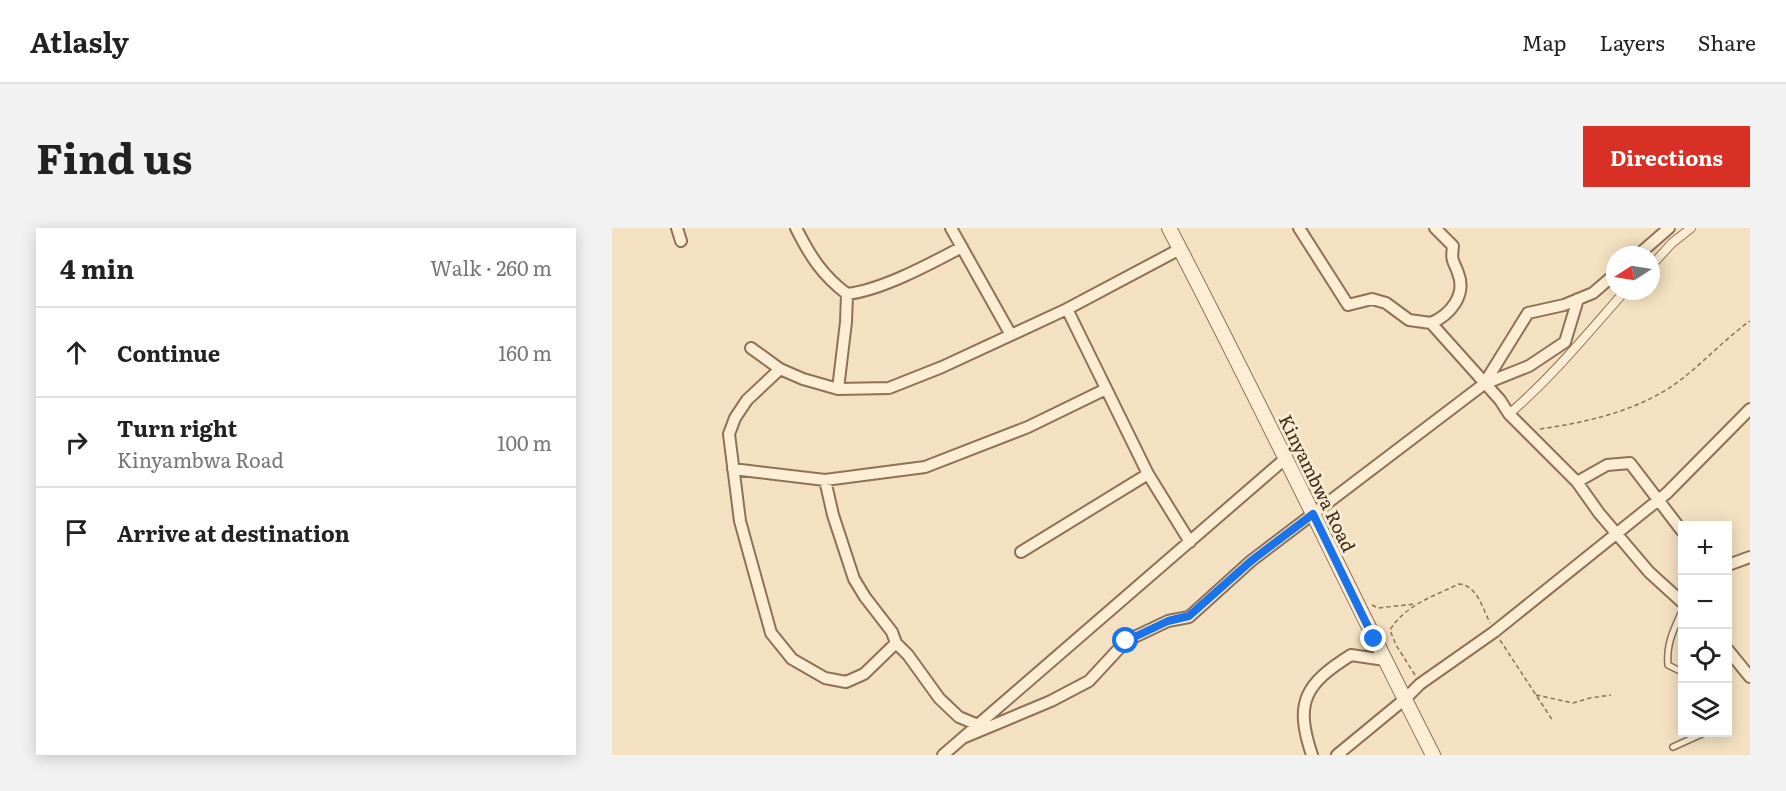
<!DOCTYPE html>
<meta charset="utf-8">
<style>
body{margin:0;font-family:Literata,serif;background:#f2f2f2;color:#222}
.controls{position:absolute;right:18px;bottom:18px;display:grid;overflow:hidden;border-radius:0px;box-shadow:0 3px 15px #0003}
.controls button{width:54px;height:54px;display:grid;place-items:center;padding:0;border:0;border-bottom:2px solid #e0e0e0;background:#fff;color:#222;font:30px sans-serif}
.compass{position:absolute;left:994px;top:18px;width:54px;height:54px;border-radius:50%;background:#fff;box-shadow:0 3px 15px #0003;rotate:258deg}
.stop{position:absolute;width:18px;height:18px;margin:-14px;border:4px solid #1a73e8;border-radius:50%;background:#fff}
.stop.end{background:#1a73e8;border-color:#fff;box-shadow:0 2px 6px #0008}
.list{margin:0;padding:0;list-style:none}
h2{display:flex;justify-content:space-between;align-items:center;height:78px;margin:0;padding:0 24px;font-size:26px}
h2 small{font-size:20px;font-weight:400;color:#767676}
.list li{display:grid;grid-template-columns:39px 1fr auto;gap:18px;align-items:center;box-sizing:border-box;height:90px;padding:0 24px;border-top:2px solid #e0e0e0}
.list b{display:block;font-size:22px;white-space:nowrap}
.list p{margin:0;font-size:20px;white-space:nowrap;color:#767676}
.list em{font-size:20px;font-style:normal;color:#767676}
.icon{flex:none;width:33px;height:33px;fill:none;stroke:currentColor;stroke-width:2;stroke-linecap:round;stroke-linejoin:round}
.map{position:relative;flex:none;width:1138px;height:527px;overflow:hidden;border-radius:0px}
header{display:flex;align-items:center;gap:36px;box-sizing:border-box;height:84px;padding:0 30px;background:#fff;border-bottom:2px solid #e0e0e0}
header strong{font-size:28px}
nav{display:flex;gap:33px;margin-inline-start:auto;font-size:21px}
.intro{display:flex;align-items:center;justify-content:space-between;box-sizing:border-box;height:144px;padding:0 36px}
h1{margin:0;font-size:42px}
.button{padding:15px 27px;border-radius:0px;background:#d93025;color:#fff;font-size:21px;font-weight:700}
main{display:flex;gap:36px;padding:0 36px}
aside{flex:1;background:#fff;border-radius:0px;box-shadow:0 3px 15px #0003}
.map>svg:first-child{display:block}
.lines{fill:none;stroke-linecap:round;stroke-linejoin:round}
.service-casing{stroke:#8f7156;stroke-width:8}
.pedestrian-casing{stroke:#8f7156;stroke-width:10}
.minor-casing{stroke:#8f7156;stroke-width:14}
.tertiary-casing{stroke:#8f7156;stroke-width:16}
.path{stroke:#8f7156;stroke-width:1.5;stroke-dasharray:4.5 3;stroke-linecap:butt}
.service{stroke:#fceed5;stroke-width:5}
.pedestrian{stroke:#fceed5;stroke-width:8}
.minor{stroke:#fceed5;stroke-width:10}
.tertiary{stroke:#fceed5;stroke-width:14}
.route{stroke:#1a73e8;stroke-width:8}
.labels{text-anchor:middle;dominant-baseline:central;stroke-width:6;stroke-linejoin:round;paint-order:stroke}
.street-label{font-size:18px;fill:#3d2a1c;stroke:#f9ebd1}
</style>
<header>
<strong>Atlasly</strong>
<nav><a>Map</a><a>Layers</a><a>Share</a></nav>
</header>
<div class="intro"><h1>Find us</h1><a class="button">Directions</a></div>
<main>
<aside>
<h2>4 min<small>Walk · 260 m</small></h2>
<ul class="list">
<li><svg class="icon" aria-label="ahead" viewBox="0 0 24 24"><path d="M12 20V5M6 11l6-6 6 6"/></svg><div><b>Continue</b></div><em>160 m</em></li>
<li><svg class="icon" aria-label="right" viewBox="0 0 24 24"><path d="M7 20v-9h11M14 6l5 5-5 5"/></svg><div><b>Turn right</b><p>Kinyambwa Road</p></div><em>100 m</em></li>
<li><svg class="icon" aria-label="arrive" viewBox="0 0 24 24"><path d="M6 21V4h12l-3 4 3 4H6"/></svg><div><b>Arrive at destination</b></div></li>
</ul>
</aside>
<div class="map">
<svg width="1138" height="527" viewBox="0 0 1138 527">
<rect width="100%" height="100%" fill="#f3e1c1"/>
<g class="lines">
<g class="service-casing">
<path id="service" d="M1070,383c-8,18 -16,33 -14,54l14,7
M1061,519l31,-14"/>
</g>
<g class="pedestrian-casing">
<path id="pedestrian" d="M1039,38l21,-23 19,-15
M897,186c43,-37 78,-80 116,-123"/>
</g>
<g class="minor-casing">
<path id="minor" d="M65,0l4,13
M184,0c14,28 26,47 51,66 35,-4 83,-30 115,-47
M339,0l60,107
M687,0l49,77 24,-6 14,4 23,17 22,3 69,77 9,14 68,68 22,31 50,59 33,30
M1026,27l31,-27
M455,81l113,-60
M819,95c19,-8 36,-28 27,-50 -5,-14 -7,-11 -5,-27l-18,-18
M139,120l29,21 23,10 35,10 51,-1 53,-21 125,-58 81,165
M168,141l-33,31 -12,18 -6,16 11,87 31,112 21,26 33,19 21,4 18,-8 32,-31
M872,156l45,-18 36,-24 13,-43
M226,161l8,-67 1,-28
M121,241l92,11 100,-13 103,-40 78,-38
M213,252l8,35 21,64 11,18 27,35 4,11 12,12 31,43 20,19 19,8
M965,254l30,-17 23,-2 52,68
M409,324l127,-78 42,68
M1116,337l22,-8
M1116,422l22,27
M353,509l86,-36 38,-20 37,-40 42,-20 21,-4 62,-56 233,-177 44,-71 36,-8 29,-12 22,-19
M331,527l343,-297
M700,527c-18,-53 -7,-71 39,-100l34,5
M725,527l68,-56 15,-15 74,-52 173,-139 83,-84"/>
</g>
<g class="tertiary-casing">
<path id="tertiary" d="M557,0c91,174 175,352 264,527"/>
</g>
<path class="path" d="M928,201c49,-7 103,-19 143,-51 23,-18 43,-40 67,-57
M760,377l6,3 37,-4
M888,412l53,81
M803,447l-19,-30 -6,-15c15,-25 44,-34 69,-46 18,1 24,25 31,39
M924,467l37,8 17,-5 21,-3"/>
<use href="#service" class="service"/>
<use href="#pedestrian" class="pedestrian"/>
<use href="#minor" class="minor"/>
<use href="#tertiary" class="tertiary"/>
</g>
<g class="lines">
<path class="route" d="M514,413l42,-20 21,-5 62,-55 62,-47 61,125"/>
</g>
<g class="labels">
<g class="street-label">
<text transform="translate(706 255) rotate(64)">Kinyambwa Road</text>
</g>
</g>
</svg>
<div class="controls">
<button>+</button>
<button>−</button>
<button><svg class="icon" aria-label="locate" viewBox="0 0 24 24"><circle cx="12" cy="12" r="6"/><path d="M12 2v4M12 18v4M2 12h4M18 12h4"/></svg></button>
<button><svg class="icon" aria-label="layers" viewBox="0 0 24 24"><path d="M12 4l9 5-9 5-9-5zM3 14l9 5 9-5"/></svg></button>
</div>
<svg class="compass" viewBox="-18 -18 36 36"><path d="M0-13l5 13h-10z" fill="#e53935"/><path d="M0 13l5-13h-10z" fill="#767676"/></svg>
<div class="stop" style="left:514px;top:413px"></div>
<div class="stop end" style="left:762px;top:411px"></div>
</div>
</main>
